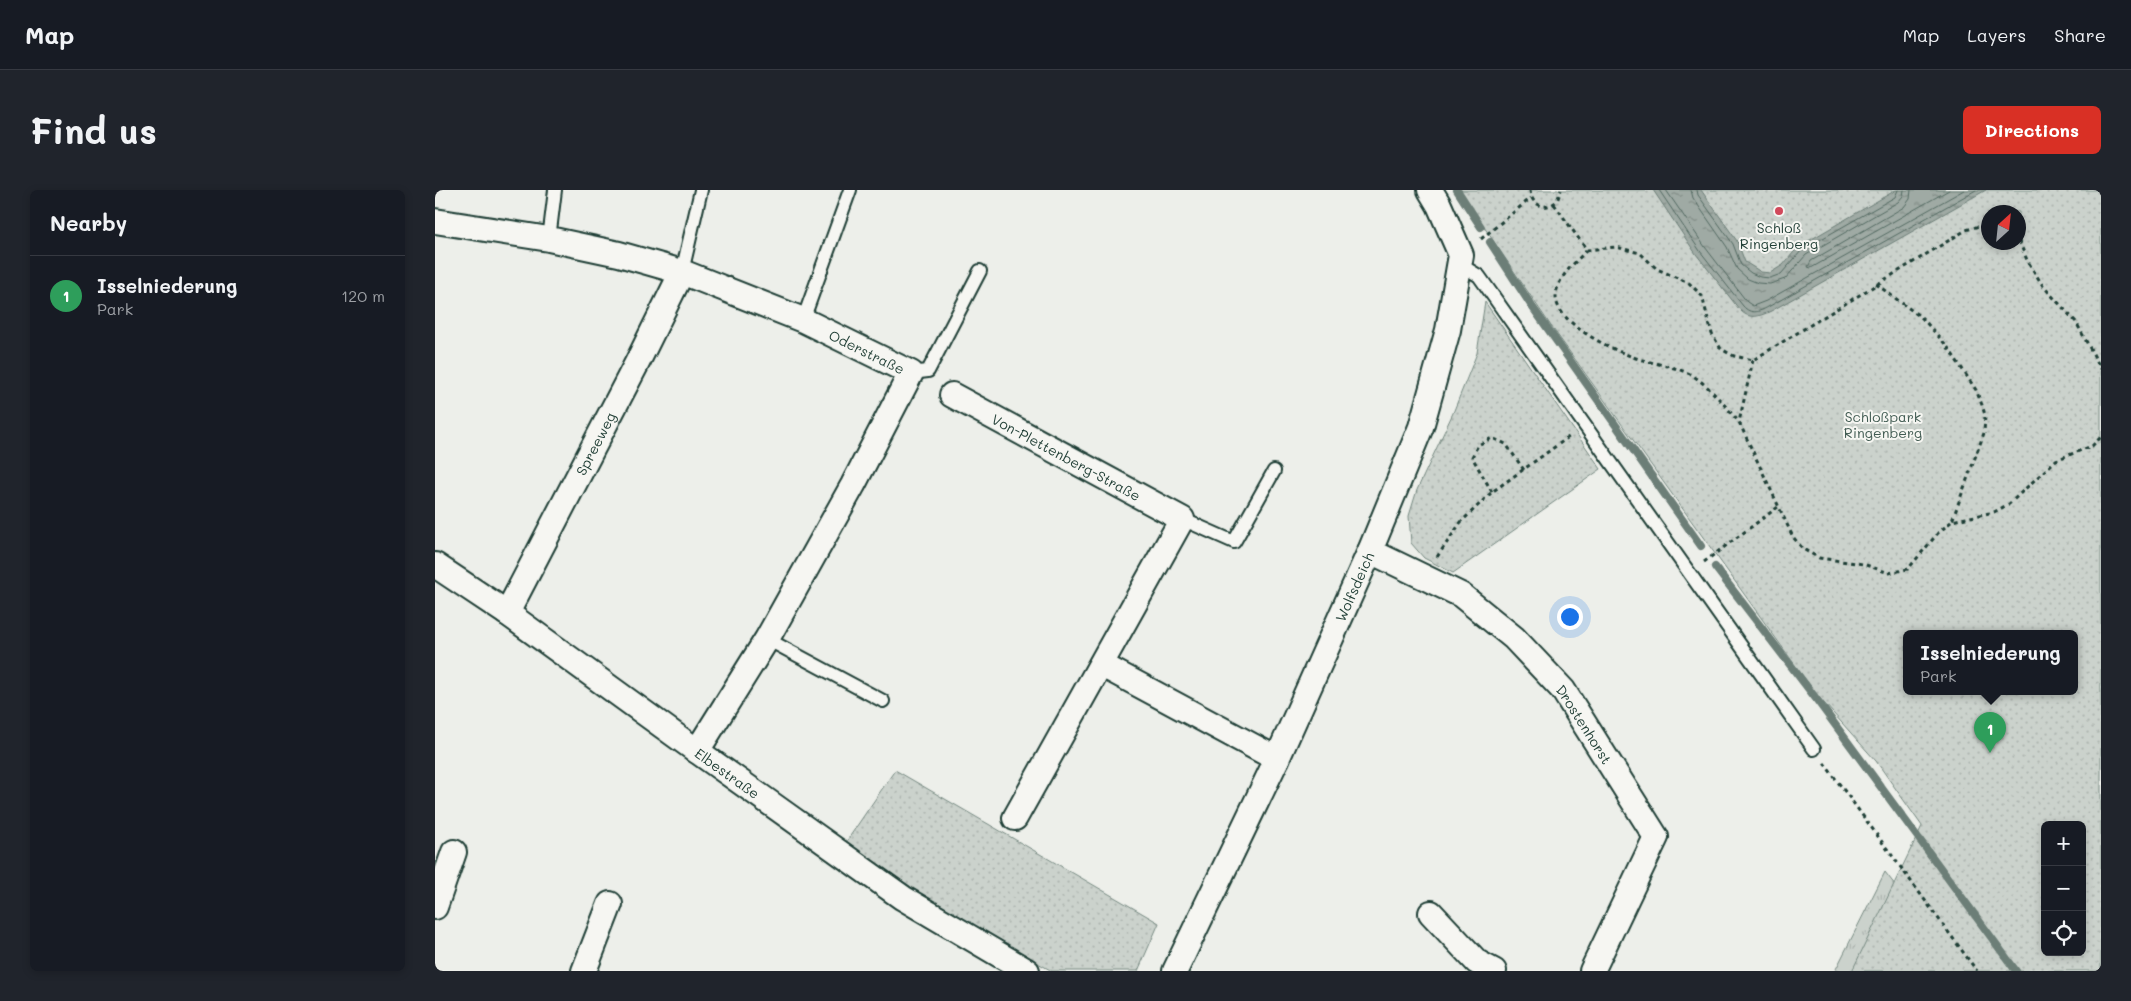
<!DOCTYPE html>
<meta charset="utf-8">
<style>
body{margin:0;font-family:Mali,sans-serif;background:#20242c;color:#f1f3f6}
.controls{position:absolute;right:15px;bottom:15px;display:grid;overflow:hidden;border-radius:8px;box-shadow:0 2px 8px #0003}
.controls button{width:45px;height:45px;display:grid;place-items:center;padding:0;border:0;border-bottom:1px solid #363941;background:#171b24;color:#f1f3f6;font:25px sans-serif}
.compass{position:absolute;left:1546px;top:15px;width:45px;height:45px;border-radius:50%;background:#171b24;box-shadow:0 2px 8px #0003;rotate:27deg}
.you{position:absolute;left:1134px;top:426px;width:18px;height:18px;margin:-12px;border:4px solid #fff;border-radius:50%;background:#1a73e8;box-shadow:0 0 0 8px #1a73e833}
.badge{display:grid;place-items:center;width:32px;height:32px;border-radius:50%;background:#d93025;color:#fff;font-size:16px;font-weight:700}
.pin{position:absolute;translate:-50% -41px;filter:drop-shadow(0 1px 2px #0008)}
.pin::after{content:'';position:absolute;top:26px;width:18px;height:15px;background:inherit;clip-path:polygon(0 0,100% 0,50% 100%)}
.popup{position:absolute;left:1468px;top:440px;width:175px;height:65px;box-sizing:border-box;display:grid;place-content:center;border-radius:8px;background:#171b24;filter:drop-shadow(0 1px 4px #0005);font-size:16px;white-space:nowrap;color:#9ea1a6}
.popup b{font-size:19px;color:#f1f3f6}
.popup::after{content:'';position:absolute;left:50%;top:100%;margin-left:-10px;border:10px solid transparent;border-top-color:#171b24}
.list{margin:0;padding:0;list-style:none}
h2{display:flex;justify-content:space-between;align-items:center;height:65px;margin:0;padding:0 20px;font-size:21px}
h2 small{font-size:16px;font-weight:400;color:#9ea1a6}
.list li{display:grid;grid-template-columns:32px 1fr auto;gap:15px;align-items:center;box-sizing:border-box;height:80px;padding:0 20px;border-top:1px solid #363941}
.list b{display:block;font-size:19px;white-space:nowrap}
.list p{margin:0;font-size:16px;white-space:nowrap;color:#9ea1a6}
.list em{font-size:16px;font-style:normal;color:#9ea1a6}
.icon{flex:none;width:28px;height:28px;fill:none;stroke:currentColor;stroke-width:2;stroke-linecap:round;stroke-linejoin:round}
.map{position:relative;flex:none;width:1666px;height:781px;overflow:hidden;border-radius:8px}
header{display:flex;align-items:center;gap:30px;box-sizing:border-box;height:70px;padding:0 25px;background:#171b24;border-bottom:1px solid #363941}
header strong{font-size:24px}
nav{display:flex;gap:28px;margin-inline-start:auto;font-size:18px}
.intro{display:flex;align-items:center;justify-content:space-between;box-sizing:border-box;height:120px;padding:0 30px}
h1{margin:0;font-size:35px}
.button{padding:12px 22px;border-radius:8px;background:#d93025;color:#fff;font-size:18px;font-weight:700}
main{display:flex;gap:30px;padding:0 30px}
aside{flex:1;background:#171b24;border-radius:8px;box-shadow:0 2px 8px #0003}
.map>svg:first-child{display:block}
.grass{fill:url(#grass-tufts);stroke:#758880}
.park{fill:url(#park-dots);stroke:#758880;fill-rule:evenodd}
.water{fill:url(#water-ripples);stroke:#6c7e77}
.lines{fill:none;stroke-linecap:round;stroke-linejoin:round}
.shore{stroke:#526961;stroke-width:1}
.stream{stroke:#6c7e77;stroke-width:8}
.lane-casing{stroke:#1f3d34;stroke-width:16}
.street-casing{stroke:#1f3d34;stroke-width:28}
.path{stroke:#1f3d34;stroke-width:3;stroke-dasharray:4 4;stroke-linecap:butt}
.lane{stroke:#f6f6f2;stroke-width:12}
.street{stroke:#f6f6f2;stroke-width:24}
.poi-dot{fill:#d1495b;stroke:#f6f6f2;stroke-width:2}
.labels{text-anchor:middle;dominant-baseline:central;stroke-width:4;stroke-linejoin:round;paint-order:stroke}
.poi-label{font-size:14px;fill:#1f3d34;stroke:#f6f6f2}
.street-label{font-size:14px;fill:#1f3d34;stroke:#f6f6f2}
.park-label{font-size:14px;fill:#415b52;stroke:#f6f6f2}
</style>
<header>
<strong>Map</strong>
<nav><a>Map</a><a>Layers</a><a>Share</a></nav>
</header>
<div class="intro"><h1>Find us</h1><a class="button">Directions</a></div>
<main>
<aside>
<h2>Nearby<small></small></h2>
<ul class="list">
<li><span class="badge" style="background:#2e9e5b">1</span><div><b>Isselniederung</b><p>Park</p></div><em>120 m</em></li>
</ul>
</aside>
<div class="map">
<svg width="1666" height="781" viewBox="0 0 1666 781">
<defs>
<pattern id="grass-tufts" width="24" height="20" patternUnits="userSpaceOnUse" patternTransform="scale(1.25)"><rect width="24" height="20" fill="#cbd2cc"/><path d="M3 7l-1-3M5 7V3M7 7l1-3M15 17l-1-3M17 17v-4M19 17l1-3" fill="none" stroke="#aeb5b0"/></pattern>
<pattern id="park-dots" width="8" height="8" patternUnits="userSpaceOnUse" patternTransform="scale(1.25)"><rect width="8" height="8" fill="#cbd2cc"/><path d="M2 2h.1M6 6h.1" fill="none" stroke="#aeb5b0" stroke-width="1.8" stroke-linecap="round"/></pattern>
<pattern id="water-ripples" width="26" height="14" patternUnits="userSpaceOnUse" patternTransform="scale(1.25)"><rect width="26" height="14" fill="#9faaa4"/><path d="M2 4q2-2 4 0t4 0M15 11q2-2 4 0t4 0" fill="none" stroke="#818c86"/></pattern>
</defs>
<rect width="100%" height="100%" fill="#edefea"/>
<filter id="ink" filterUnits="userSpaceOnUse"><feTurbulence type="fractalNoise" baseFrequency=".02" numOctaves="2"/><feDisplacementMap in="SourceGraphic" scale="10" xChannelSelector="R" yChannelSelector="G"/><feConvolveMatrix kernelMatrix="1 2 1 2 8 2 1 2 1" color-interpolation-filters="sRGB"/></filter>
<g filter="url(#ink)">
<path class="grass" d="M1450,682l77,99h-127z"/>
<path class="park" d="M1024,0h642v781h-249l70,-145 -46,-65 -60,-67 -265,-368zM1554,22h30v30h-30zM1471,444h168v58h-168zM1610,635h37v127h-37z
M1050,112l116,167 -148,104 -29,-15 -13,-15 -2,-27 8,-26 36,-77 24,-60z
M460,580l264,153 -21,48h-86l-105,-59 -101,-70z"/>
<path class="water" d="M1218,0h48l36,51 8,21 16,10 9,1 13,-8 15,-18 98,-57h90l-215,121c-13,6 -22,9 -32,-2l-43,-55z"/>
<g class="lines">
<path class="shore" d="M1224,0l41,61 43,55c8,9 16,6 25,1l208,-117
M1231,0l39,57 42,55 6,4 13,-5 198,-111
M1256,0l2,8 34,49 10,22 11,10 10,4 12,1 15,-5 21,-24 92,-53 5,-6 1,-6
M1262,0l1,5 35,49 8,21 10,8 9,4 10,1 11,-4 21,-24 93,-53 3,-7
M1476,0l-1,9 -6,8 -93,54 -3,6 3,1 138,-78"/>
<path class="stream" d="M1022,0l24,37
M1055,52l41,63 170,241
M1280,377l99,129 202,275"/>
<g class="lane-casing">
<path id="lane" d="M114,49l6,-49
M1026,75l18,11 335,473
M247,82l19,-82
M368,130l47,-130
M476,183l17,-2 52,-100
M747,329l52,23 40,-71
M332,449l116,62"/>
</g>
<g class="street-casing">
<g id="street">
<path id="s1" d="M0,31l114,18 70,15 63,18 121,48 108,53 -58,112 -86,154 -70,112"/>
<path id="s2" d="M517,205l230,124 -167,299"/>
<path id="s3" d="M935,361l91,44 53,43 49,52 93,147 -64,134"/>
<path id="s4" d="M0,375l72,48 190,138 206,147 124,73"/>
<path id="s5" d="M72,423l130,-250 45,-91"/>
<path d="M667,475l175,94"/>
<path d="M0,717l19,-55"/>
<path d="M996,723l46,49 17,9"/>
<path d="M149,781l26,-67"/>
<path id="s6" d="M740,781l102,-212 93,-208 51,-124 27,-97 13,-75 -22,-50 -9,-15"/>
</g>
</g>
<path class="path" d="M1095,0c1,16 16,21 27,11l4,-11
M1119,14l33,46 29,-3 24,6 17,16 32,14 13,13 10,38 9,15 13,7 19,4 213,-130 23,-7
M1046,49l50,-41
M1584,51l8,19 16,26 33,36 25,47
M1152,60c-12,13 -31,28 -31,47 0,27 60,55 83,62 17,5 34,7 51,15 19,11 35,32 49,48
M1441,94l46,34 25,28 29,44 6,15 3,10 -1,18 -32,88
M1318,170l-14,62 54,115 10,12 16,9 44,6 26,9 19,-4 30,-36 14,-12 42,-9 15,-8 47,-44 36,-14 9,-9
M1057,302l-20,-35 6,-12 14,-7 14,6 18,26
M1002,367l24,-35 31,-30 78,-56
M1269,372l74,-55
M1389,573l153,208"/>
<use href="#lane" class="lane"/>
<use href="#street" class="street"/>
</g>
</g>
<circle class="poi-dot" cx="1344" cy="21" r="5"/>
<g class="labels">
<g class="poi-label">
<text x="1344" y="37">Schloß<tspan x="1344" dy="16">Ringenberg</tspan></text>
</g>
<g class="street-label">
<text stroke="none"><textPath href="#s1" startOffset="454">Oderstraße</textPath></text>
<text stroke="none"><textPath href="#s5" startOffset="191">Spreeweg</textPath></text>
<text stroke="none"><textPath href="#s2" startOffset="130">Von-Plettenberg-Straße</textPath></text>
<text stroke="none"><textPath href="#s6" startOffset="424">Wolfsdeich</textPath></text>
<text stroke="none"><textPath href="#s3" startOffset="281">Drostenhorst</textPath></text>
<text stroke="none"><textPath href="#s4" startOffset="359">Elbestraße</textPath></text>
</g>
<g class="park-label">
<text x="1448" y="226">Schloßpark<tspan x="1448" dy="16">Ringenberg</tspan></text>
</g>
</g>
</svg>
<div class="controls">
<button>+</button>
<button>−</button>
<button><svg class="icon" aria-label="locate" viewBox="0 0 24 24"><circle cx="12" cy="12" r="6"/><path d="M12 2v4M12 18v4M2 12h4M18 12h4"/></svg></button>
</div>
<svg class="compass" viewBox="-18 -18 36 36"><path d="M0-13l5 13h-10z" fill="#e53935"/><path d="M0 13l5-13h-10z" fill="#9ea1a6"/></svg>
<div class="you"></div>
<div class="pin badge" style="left:1555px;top:563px;background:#2e9e5b">1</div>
<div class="popup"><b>Isselniederung</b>Park</div>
</div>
</main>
